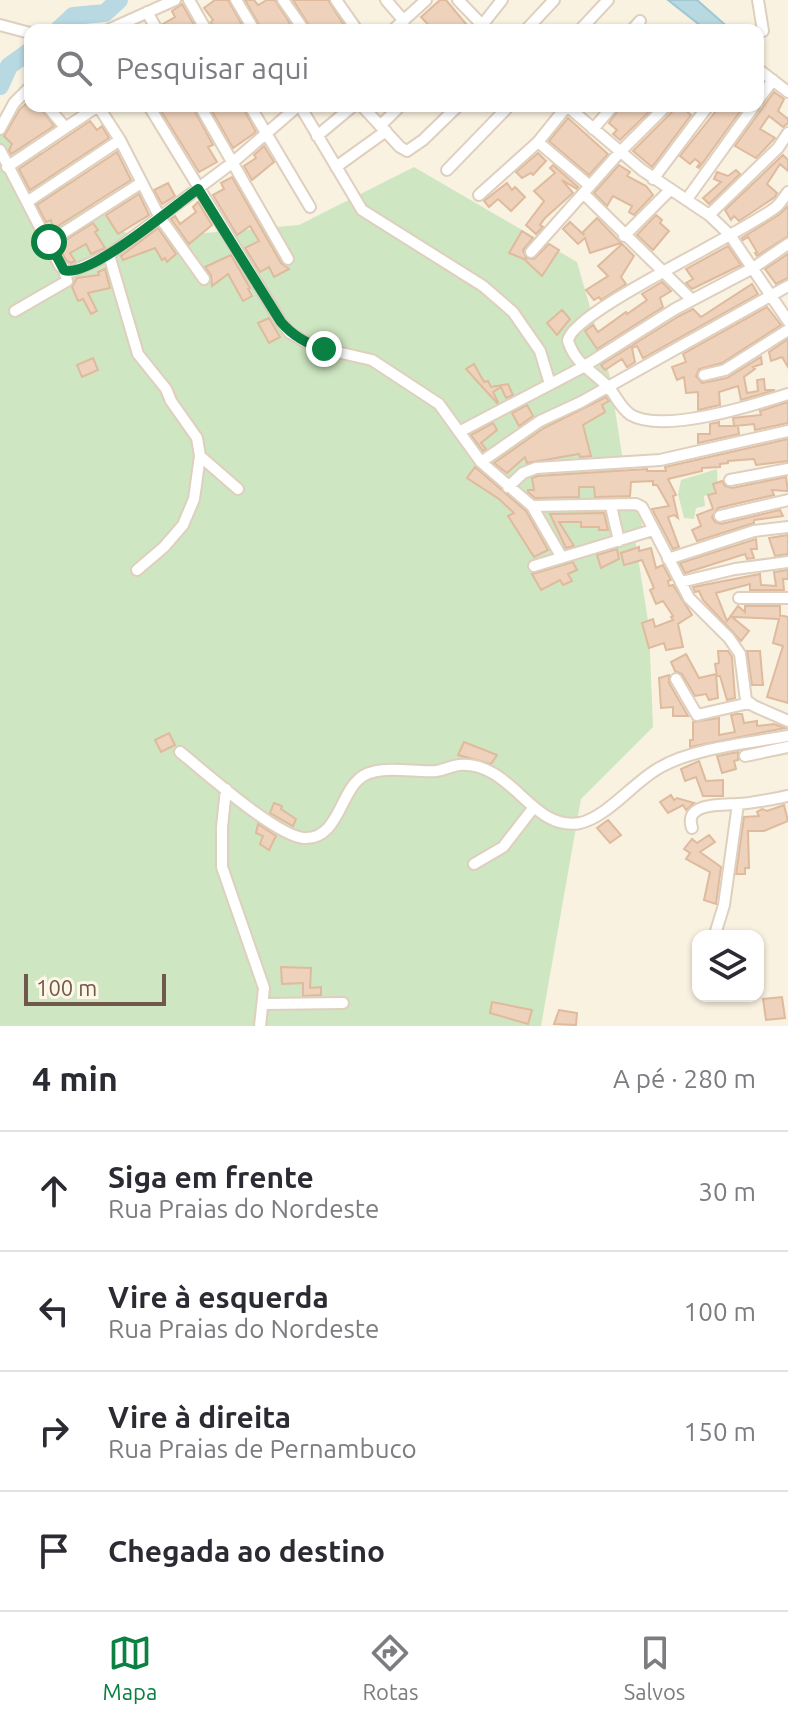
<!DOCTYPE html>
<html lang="pt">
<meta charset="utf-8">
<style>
body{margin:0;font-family:Ubuntu,sans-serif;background:#f7f7f7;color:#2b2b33}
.controls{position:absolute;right:24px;bottom:24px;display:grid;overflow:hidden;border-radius:16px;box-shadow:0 2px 6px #0004}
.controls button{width:72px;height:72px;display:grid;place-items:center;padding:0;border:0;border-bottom:2px solid #e1e1e2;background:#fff;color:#2b2b33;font:40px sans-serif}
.scale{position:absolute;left:24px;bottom:20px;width:142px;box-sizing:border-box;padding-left:8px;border:4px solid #70594a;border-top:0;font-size:22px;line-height:28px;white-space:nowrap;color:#70594a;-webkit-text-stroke:6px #fef6e7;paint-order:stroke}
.stop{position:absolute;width:24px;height:24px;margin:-18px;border:6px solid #0b8043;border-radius:50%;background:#fff}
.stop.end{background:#0b8043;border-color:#fff;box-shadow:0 2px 8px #0008}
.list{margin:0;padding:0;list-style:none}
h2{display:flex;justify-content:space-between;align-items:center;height:104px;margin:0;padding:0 32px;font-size:34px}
h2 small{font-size:26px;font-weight:400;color:#7c7c81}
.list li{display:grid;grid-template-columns:52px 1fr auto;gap:24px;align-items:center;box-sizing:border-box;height:120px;padding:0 32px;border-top:2px solid #e1e1e2}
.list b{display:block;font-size:30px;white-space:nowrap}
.list p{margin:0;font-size:26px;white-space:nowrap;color:#7c7c81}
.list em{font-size:26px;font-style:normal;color:#7c7c81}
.icon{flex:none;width:44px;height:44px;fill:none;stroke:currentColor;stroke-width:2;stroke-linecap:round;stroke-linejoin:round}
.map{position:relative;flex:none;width:788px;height:1026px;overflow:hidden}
.search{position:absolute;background:#fff;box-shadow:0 2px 6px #0004;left:24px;right:24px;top:24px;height:88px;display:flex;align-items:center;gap:20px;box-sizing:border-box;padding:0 28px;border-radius:16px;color:#7c7c81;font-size:30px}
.sheet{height:584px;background:#fff}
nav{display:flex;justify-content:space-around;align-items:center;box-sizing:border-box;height:112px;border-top:2px solid #e1e1e2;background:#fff;font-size:22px;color:#7c7c81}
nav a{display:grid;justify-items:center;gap:4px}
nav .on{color:#0b8043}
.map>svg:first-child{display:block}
.green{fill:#cee6c1}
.water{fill:#b8d9e2;stroke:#9fc8d3;stroke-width:2}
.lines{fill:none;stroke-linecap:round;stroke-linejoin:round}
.river{stroke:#b8d9e2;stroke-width:18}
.building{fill:#eed2bb;stroke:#dfba9d;stroke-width:2}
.minor-casing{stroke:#decfbe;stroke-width:14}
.minor{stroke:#fff;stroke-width:10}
.route{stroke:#0b8043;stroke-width:10}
</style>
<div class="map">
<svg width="788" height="1026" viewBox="0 0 788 1026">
<rect width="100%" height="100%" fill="#faf2e1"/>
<path class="green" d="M0,113l101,99 32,27 166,-14 115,-58 163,95 33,115 20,130h8l5,22 -9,3 15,95 4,100 -72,72 -40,227h-541z
M717,469l1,23 -14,4 1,10 -9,2 -2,11 -10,-1 -6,-24 3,-14z"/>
<path class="water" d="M668,0h29l34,30h-25z"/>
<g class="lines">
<path class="river" d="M58,30l15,-14 32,-3 14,-13
M0,86l9,-20 21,-15"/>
</g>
<path class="building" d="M215,0h13l17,30h-31l-3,-8 2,-2 -9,-12z
M245,0h9l4,5 9,-5h8l19,30h-32z
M293,0h35l19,30h-35z
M440,0h6l25,30h-38l-12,-13z
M182,4l15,26h-32l-2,-6 12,-7 -3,-6z
M774,92l10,7 -6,12 10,8v4l-5,4 -14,-11 -9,13 15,9 -19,20 -21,-12z
M27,103l3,3h9l15,20 -43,28 -2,-4 3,-6 -8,-8 16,-27z
M158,106h34l20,37 1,2 -5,2 9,15 -18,10z
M209,106h33l14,26 -23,16z
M621,106h34l-35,34 -7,-6 4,-4 -8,-7z
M674,106h15l-4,4 6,5 -39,52 -19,-16 39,-39z
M720,106h24l-45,62 -2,-1 3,-4 -5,-4 -5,5 -10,-8z
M568,118l40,36 -19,21 -40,-34z
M90,121l7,9 5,-4 7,12 -79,52 -11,-21z
M264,146l10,16 -22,18 -8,-14 12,-8 -2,-3z
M117,152l14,28 -78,49 -2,-9 -5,2 -9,-17z
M538,153l8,8 -13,14 -2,-2 -9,5 -6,-6z
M783,155l5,5v11l-8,-7 -13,20 10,9 -2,4 -36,24 -5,-5 -3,4 -6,-10z
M553,165l25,22 -1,2 -15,-9 11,13 -28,25 -5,7 3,2 -7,7 -10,-9 18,-24 -10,-10 21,-18 -5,-5z
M619,165l11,7 -3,4 19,10 7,9 -19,20 -5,-3 3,-6 -19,-10 -6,10 -13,-13z
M736,170l4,4 -31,30 -6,-6 18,-16 -7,-3 3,-7 11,4z
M232,177l49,86 8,6 -15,8 -5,-10 -9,5 -15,-24 14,-7 -9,-15 -13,9 -24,-40 11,-6 -3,-6z
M168,183l7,13 -13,8 -8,-14z
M507,183l5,7 3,-3 10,10 -14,14 -13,-12 -9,8 -5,-6z
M139,194l10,21 -31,19 -12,-19z
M198,202l14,23 -23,19 -18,-25 4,-3 5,8 16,-12 -3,-5z
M788,206v30l-31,20 -2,-3 2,-1 -9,-15 -5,3 -1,-2 38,-24z
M656,215l6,5 -2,3 9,8 -16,19 -16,-15z
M597,218l24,25 -31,10 -5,-15 -7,6 -15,-15 7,-7 14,13 -1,-3z
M93,223l5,7 -3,2 10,16 -14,6 -5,-10 -16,9 5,8 -4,2 -5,-3 -8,-15z
M158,228l18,26 -9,8 -2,-4 -3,2 -7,-12 -32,12 -2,-4z
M522,231l11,7 -10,12 3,8 8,1 15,-15 10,6 -17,26 -18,-17 -15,-6z
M622,244l12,12 -13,21 5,7 -25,16 -2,-3 -5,3 -8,-10 22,-14 -10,-10z
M728,246l13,19 -49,24 -6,-6 7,-4 -7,-10z
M788,254v24l-12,6 -11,-15z
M231,255l19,33 -2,1 4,7 -9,5 -15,-27 -16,12 -1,-11 -6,-8z
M105,269l5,19 -22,5 9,18 -6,3 -8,-15 -5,2 -6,-14 5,-9 22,-3 -1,-3z
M662,282l9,9 -11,7 3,9 -66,42 -12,-18 8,-6 5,7 28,-20 1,2 20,-14 -5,-6z
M752,284l6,10 -115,64 -6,-12 -5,2 3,14 -8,5 -5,-8 -17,11 -4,-5 78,-49 14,-7 8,8z
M767,307l14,18 -59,38 -23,6 -3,7 6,7 25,-5 34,-21 1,7 -9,3 2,2 -11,8 3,16 11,-2 -1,-11 7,-1 1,11h10l-34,10 -3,-14 -19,6 1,13 -22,5v-18l-12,1 -2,-16 -7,3 -5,-13 14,-5 -3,-8z
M562,310l8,9 -13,16 -10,-12z
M269,318l11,19 -11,6 -11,-20z
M788,339v28l-6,-10 -11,4 -2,-9z
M93,358l5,12 -16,7 -5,-12z
M474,364l10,18 4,-1 3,6 17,-3 5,11 -7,3 -5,-11 -8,5 5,10 -1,1 -31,-34z
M606,397l3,4 -7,4 3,7 -22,13 8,31 -11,1 -1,-3 -52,9 -2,-6 -18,16 -13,-10 50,-35z
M788,402v21l-33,7 -1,-6 -19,2h3l1,8 -41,9v-9h12v-10l9,-2v4h15l-1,-8 28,-3 -1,-4z
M527,405l6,11 -14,10 -7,-13z
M493,423l4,7 -16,13 5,6 -3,2 -12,-16z
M788,439v22l-32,4 -2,-6 -26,2v2l-8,1v3l-18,1v3l-34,8 8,16 -3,1 5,22 -4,-3 -6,2 11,30 -6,2 -21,-40 17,-3 -12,-21h-4v-4l-22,1 -1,14 -35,1 -1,-10h-15v10l-44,1 -7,-6v-2h6l-2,-12 6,-2 109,-7v2h19l-1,-4z
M475,467l51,44 22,39 -14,7 -26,-41 6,-3 -15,-14 -32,-21z
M786,477l2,14 -16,-1 2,5 -56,13 -6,9 3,5 6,2 59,-14 3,6 -29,4v3l-57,18 -5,-11 9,-4 -4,-11 16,-6 -5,-14 8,-2 -3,-9 9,-3 3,5 7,2z
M604,513l4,17h-9v-3h-18v-5h-22l15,24 -8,2 -16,-34z
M788,535v19l-13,2 -6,-18z
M756,539l1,10h-6l3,9 -7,1 -2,-5 -60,19 -5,-10z
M639,547v4l12,-3 5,20 7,-3 8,15 -3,1 1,5 4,-1 19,30 -14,9 5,23 -17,3 -2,-7 -15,5 -7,-25 11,-4 2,8 18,-7 -2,-3 2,-1 -10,-15 -7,3 -6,-14 4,-2 -12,-28 -18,5 -3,-12z
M617,549l2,10 -18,9 -4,-13z
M573,562l4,8 -9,4 4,7 -9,4 -3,-5 -19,10 -9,-16z
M788,570v9h-5l1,11h-34v-6l-34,9 11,28 11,-15 7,6v-6h35v11v-2l8,2v86l-21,-6 16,-51 -10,-3 6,-24 -47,-2 17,14 -8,10 -38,-41 -4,-9 -4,1 -2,-5 67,-13 1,11 15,1 -2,-14z
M718,651h10l4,6 3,41 -8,2 -7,-24h-3l-2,-12 4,-1z
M747,651h13l3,34h-11z
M686,654l13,24 17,-4 2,24 -9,2 -3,-6 -11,2 -13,-22 -7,-3 -4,-9z
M669,675v8l19,33h-15v-9l-12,1 -2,-30z
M737,714h5l2,9 13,-2v5l17,-2 11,4 -95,19v-7h3v-18l26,-4v17l16,-3 -4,-17z
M169,733l6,12 -14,7 -6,-12z
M464,742l33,13 -6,9 -33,-9z
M738,752v8l-4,1 2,8 -14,4 -5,-17z
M699,761l7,20 17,-1v16h-20l-7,-19 -11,4 -4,-12z
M671,795l3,5 3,-2 17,5 -8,7 -3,-5 -15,8 -8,-11z
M274,803l8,3 -1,3 15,10 -3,7 -23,-13z
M784,805l4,16 -24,10h-16l1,37h-4v6h-9l8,-57 15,-1 -2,-4 5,-3 5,2z
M608,820l13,15 -11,8 -13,-15z
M258,824l18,12 -7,14 -9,-6 3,-8 -7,-3z
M709,835l6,7 -15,10 21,15 -5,37 -12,-4 6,-28 -24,-13 4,-6 -6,-4 8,-10 5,4z
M281,967l30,1 -1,20 11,-1v8l-18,1v-13l-21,1z
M782,997l3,21 -19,2 -3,-21z
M492,1002l40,8 -4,14 -38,-11z
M559,1010l18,3 -1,12 -22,-1z"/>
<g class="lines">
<g class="minor-casing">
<path id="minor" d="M189,0l17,30
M236,0l18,30
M283,0l21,30
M336,0l21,30
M386,0l18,21
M458,0l29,30
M758,0l5,31
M147,12l10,18
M0,25l30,8
M479,29l23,-29
M108,30l67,-30
M393,30l33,-30
M526,30l28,-30
M580,30l28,-30
M632,30l8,-9
M758,69l30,23
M758,100l15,-20
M47,106l17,20
M98,106l22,34 39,76 45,63
M149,106l132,216 9,11 14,8 20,8 48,11 67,44 42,58 51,44 29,50
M200,106l88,153
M250,106l60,101
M300,106l62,104 121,76 30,26 27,39 10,33
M362,106l38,41 7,4 16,-11 35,-34
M380,126l20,-20
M0,129l14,-26 16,-16
M593,129l20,-23
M317,136l36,-30
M538,142l52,44
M0,150l60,116 11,6 38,-17 123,-92 66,-57
M7,167l91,-61
M336,167l50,-36
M447,170l62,-64
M653,179l55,-73
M788,192c-4,5 -7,11 -12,15 -31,26 -206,105 -208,134 8,24 24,29 40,46 8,8 12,21 23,28 33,19 123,-10 157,-21
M584,194l108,106
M479,195l59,-53 29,-36 75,64 67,45 21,20 58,86
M687,199l67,-93
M27,202l93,-62
M709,215l69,-67 10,-15
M624,236l46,-46
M49,242l92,-59
M531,252l89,-100 46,-46
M109,255l29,99 28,35 5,12 26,37 3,18 -6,43 -11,26 -19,22 -27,23
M15,311l52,-30 -3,-11
M704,375l21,-5 63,-40
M459,432l124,-65 92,-58 78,-41 35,-24
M200,456l38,33
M481,462l59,-41 41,-19 207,-116
M730,480l58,-11
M508,487l15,-14 13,-5 124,-8 128,-29
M532,506l104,-2 6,3 47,91 40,40 11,16 6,46 8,6 34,15
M611,506l8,35
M720,516l68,-16
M668,559l86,-28 34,-4
M534,566l119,-36
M681,582l54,-13 53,-7
M739,598h49
M676,679l21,36 52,-12
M180,752c25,20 96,84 124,86 33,2 36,-43 55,-59 17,-16 54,-6 77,-8 8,-1 15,-5 23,-6 54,-4 72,67 121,58 27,-6 54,-41 79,-55 34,-20 90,-25 129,-32
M745,756l43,-9
M226,789l-4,38v40l42,121 -4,38
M692,828c-9,-26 31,-23 46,-24 16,-1 34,-5 50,-8
M474,864l29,-17 31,-40
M716,931l8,-26 14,-101
M264,1004l79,-1"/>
</g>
<use href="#minor" class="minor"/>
</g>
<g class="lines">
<path class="route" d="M49,242l15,28c25,9 110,-64 134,-81l83,133c12,14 25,21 43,27"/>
</g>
</svg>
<div class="controls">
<button><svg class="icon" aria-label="layers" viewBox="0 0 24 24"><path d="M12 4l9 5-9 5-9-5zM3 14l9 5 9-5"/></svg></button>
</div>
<div class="scale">100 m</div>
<div class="stop" style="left:49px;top:242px"></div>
<div class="stop end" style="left:324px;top:349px"></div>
<div class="search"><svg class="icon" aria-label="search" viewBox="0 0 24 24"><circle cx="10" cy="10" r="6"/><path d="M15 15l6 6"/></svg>Pesquisar aqui</div>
</div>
<section class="sheet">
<h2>4 min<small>A pé · 280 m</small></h2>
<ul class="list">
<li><svg class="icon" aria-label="ahead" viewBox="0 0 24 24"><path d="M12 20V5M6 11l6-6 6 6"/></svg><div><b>Siga em frente</b><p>Rua Praias do Nordeste</p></div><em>30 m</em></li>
<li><svg class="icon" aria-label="left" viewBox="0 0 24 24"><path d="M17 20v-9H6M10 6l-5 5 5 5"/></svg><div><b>Vire à esquerda</b><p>Rua Praias do Nordeste</p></div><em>100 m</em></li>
<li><svg class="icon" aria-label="right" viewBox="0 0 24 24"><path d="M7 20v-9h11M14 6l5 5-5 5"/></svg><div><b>Vire à direita</b><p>Rua Praias de Pernambuco</p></div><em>150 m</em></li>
<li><svg class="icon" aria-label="arrive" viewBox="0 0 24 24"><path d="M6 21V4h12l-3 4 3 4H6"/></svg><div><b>Chegada ao destino</b></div></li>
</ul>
</section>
<nav>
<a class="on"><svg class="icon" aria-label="map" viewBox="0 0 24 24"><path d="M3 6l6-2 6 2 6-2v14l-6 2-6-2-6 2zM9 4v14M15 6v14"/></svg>Mapa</a>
<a><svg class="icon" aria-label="directions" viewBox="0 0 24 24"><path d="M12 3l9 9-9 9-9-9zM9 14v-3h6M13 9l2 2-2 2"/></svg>Rotas</a>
<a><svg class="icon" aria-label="saved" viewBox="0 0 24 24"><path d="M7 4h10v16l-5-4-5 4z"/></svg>Salvos</a>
</nav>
